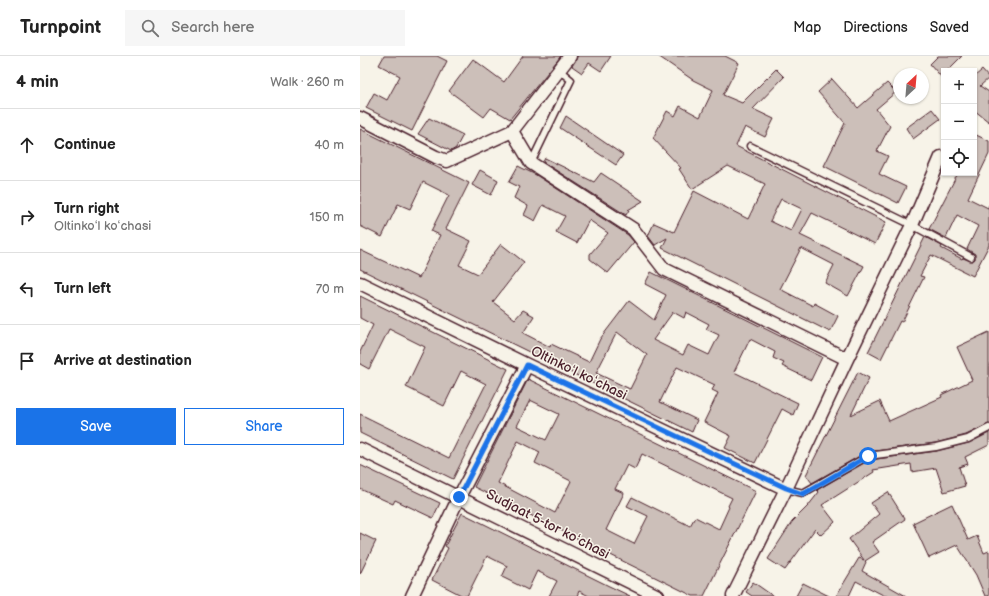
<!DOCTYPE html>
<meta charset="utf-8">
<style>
body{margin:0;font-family:"Balsamiq Sans",sans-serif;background:#f6f6f6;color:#222}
.controls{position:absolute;right:12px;top:12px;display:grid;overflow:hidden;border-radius:0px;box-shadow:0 1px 3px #0004}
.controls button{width:36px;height:36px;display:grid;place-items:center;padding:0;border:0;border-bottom:1px solid #e0e0e0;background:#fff;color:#222;font:20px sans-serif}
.compass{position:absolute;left:533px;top:12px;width:36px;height:36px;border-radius:50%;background:#fff;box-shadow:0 1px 3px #0004;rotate:26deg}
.stop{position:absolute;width:12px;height:12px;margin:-9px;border:3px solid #1a73e8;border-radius:50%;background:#fff}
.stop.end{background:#1a73e8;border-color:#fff;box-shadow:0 1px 4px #0008}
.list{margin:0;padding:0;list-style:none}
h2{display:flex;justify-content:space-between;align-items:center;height:52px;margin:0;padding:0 16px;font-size:17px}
h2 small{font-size:13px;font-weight:400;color:#767676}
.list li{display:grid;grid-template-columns:26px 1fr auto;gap:12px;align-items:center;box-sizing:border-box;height:72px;padding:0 16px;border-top:1px solid #e0e0e0}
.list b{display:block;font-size:15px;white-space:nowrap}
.list p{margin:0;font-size:13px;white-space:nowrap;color:#767676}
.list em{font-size:13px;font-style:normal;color:#767676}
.actions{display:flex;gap:8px;padding:12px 16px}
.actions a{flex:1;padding:9px 0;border:1px solid #1a73e8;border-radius:0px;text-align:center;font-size:14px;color:#1a73e8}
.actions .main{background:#1a73e8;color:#fff}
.icon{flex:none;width:22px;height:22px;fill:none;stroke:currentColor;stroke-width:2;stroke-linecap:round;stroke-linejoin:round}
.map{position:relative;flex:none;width:629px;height:540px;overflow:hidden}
header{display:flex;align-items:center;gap:24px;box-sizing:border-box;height:56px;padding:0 20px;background:#fff;border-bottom:1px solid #e0e0e0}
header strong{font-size:19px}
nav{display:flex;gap:22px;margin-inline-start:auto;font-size:14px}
.search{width:280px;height:36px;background:#f6f6f6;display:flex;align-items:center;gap:10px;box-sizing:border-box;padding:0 14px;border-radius:0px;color:#767676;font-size:15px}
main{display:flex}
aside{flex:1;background:#fff}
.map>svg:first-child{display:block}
.building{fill:#ccbfb9;stroke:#4a1f2b;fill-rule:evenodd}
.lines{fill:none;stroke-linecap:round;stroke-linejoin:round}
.lane-casing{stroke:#4a1f2b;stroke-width:9}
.street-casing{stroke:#4a1f2b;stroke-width:15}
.lane{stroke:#f7f3e8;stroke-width:6}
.street{stroke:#f7f3e8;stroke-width:12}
.route{stroke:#1a73e8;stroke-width:5}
.labels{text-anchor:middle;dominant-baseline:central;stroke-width:3;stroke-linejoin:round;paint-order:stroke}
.street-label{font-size:14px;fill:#4a1f2b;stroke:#f7f3e8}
</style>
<header>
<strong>Turnpoint</strong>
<div class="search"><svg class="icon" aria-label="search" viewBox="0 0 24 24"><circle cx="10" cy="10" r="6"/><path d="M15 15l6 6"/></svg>Search here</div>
<nav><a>Map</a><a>Directions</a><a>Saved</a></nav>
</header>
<main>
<aside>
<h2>4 min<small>Walk · 260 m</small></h2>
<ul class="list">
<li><svg class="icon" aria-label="ahead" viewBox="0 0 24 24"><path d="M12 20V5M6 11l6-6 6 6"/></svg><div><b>Continue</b></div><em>40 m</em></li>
<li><svg class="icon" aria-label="right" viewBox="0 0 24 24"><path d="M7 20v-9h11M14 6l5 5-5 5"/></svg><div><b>Turn right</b><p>Oltinkoʻl koʻchasi</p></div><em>150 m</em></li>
<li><svg class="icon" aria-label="left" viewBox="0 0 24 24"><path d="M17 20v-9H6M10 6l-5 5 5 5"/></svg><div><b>Turn left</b></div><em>70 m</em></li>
<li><svg class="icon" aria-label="arrive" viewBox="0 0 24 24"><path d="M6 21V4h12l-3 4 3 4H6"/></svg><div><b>Arrive at destination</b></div></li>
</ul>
<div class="actions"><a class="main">Save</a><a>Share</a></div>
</aside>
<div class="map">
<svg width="629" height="540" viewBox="0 0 629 540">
<rect width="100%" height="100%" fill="#f7f3e8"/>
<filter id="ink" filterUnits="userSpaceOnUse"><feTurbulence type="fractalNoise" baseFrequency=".025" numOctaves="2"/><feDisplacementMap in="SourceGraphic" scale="8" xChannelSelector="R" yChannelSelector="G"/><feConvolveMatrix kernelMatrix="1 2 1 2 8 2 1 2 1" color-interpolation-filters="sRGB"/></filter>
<g filter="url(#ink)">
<path class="building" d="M24,0h53l10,5 -35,70 -46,-23 8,-15 13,7 13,-24 -21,-11z
M163,0h38l-51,63 -19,-11 -7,9 -35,-26 24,-32 31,23z
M217,0h34l-10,15 -12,-8 -7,10 -10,-7 4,-6z
M298,0h67l14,7 -16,32 19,8 34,-34 8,8 -31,32 21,10 -9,18 -20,-10 -9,19 150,76 -11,22 -63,-31 -12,22 64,31 -16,30 -23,-13 9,-18 -33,-17 -21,41 33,17 1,-3 24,13 -8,16 -168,-84 5,-10 -12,7 -7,-9 6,-13 20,9 20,-41 54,28 17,-35 -37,-18 -36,23 -13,-20 2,-1 -28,-30 14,-27 8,5 5,-10 20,11 13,-27 -20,-10zM421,143l21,10 -11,22 -21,-10z
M578,0h24l-15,15h-3v9l-14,-16z
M622,14l7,8 -9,8 9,6v30l-15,-12v-33z
M472,23l26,29 29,-25 9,9 -20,17 14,17 -13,25 11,5 -9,18 27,13 -8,16 -74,-37 21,-43 -27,-31z
M572,53l8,10 -27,20 -7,-11z
M206,60l57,39 -7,10 -56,-37z
M69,62l34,17 -7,13 -5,3 -33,-17z
M0,73l109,54 -23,46 25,12 -12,24 19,9 23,-30 23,18 -31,40 22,17 8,-9 11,6 -11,17 27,14 1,-3 38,18 11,-23 29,-38 25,19 12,-25 -21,-11 6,-12 171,85 -11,23 -29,-14 2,-3 -11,-5 2,-6 -25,-13 -16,33 64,31 -5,12 -11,-6 -27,54 -30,-15 6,-12 -27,-14 14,-29 -6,-3 3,-5 -38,-18 -17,35 37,18 -5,12 -332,-163v-19l59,28 21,-43 -9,-4 18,-36 -26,-13 -13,27 -12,-5 -16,33 -22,-11zM313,256l11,6 2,-6 23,12 -3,5 13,6 -10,20 -21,-10 -5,10 -30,-15zM257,276l30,23 -17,34 -34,-16z
M614,78l15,7v13l-21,44 20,10 1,-3v40l-16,31 -42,-21 -11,21 4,1 -22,45 -2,-1 -19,38 -13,-7 57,-115 17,9 -1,2 21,11 1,-1 8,3 4,-2v-5l-8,-5 11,-23 -21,-11 -11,23 -17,-9 29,-56h16z
M185,102l49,24 7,-9 42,28 -15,9h1l-3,5 -83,-53z
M158,110l18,9 92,60 6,7 -26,31 -18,-14v-5l18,-21 -19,-13 -12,23 -21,-11 9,-16 -22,-11 -8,16 -11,-6 4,-9 -14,-8 5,-11 -10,-5z
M120,114l18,10 -7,15 -19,-10z
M0,240l148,73 -55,110 -93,-46v-19l89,44 37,-74 -25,-13 -17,35 -38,-19 19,-40 -36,-18 -20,40 -9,-5v-12l13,-27 -13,-7z
M629,276v92l-23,11 -31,8 -68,9 -55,31 -6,-8 52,-103 11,6 -18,37 29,-14 9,20 53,-24 -1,-2 31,-15 -15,-33z
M168,323l228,112 -52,105h-11l-219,-109zM170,344l29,14 -13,26 -29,-14zM158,385l22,11 -5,11 36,18 -16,32 -57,-30zM282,398l90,44 -4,8 1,1 -10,22 -24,-12 -5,9 -58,-29 -5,9 21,10 -14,28 -28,-14 18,-37 -9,-4 12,-24 8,4z
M629,377v12l-24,12 3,7 -9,3 6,19 -21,6 -8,-24 -24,4 -1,-8 -38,6 1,2 -52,33 13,17 -14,13 -6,-6 -30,41 -17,-11 24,-37 16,-16 11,-14 -2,-2 52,-30 68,-9 32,-8z
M0,409l80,38 -7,15 -38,-18 -2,4 -33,-15z
M528,436l17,27 -33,23 7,10 -14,9 1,1 -4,9 44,25h-21l-29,-15 -7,15h-13l23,-38 5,2 -15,-21 30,-25 -8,-11z
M592,448l16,36 9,-4 7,17 5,-2v45h-4l-9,-21 -19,-30 -28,13 -16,-35z
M102,457l147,73 21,10h-41l-10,-5 -2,5h-28l8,-15 -20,-10 -9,19 -26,-13 5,-11 -20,-10 -20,40h-4l-31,-16 16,-32 -3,-2z
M0,477l16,8 -16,33z
M393,526l20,14h-21l-6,-4z
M443,527l26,13h-33z"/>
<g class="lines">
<g class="lane-casing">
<path id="lane" d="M390,90l162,79 59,32
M171,107l40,-83 -12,-10
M426,433l17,4 65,-37 68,-9 32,-8 21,-11"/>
</g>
<g class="street-casing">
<path id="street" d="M210,0l-58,75 19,32 102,66 31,40 183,90
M0,62l76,39 11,4 65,-30
M0,227l167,82 259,124
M0,393l298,147
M52,540l47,-99 68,-132
M373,540l53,-107 61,-130 65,-134 29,-68"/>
</g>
<use href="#lane" class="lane"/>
<use href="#street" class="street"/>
</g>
</g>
<g class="lines" filter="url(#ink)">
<path class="route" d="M99,441l68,-132 259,123 17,6 65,-38"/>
</g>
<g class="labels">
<g class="street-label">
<text transform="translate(219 317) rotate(26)">Oltinkoʻl koʻchasi</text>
<text transform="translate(188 468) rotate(27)">Sudjaat 5-tor koʻchasi</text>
</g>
</g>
</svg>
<div class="controls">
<button>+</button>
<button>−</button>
<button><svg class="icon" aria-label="locate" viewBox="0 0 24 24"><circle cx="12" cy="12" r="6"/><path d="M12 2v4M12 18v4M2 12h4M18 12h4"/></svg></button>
</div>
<svg class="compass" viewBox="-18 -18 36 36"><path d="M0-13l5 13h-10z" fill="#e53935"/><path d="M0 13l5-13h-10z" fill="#767676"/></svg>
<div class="stop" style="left:508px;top:400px"></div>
<div class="stop end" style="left:99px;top:441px"></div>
</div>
</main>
